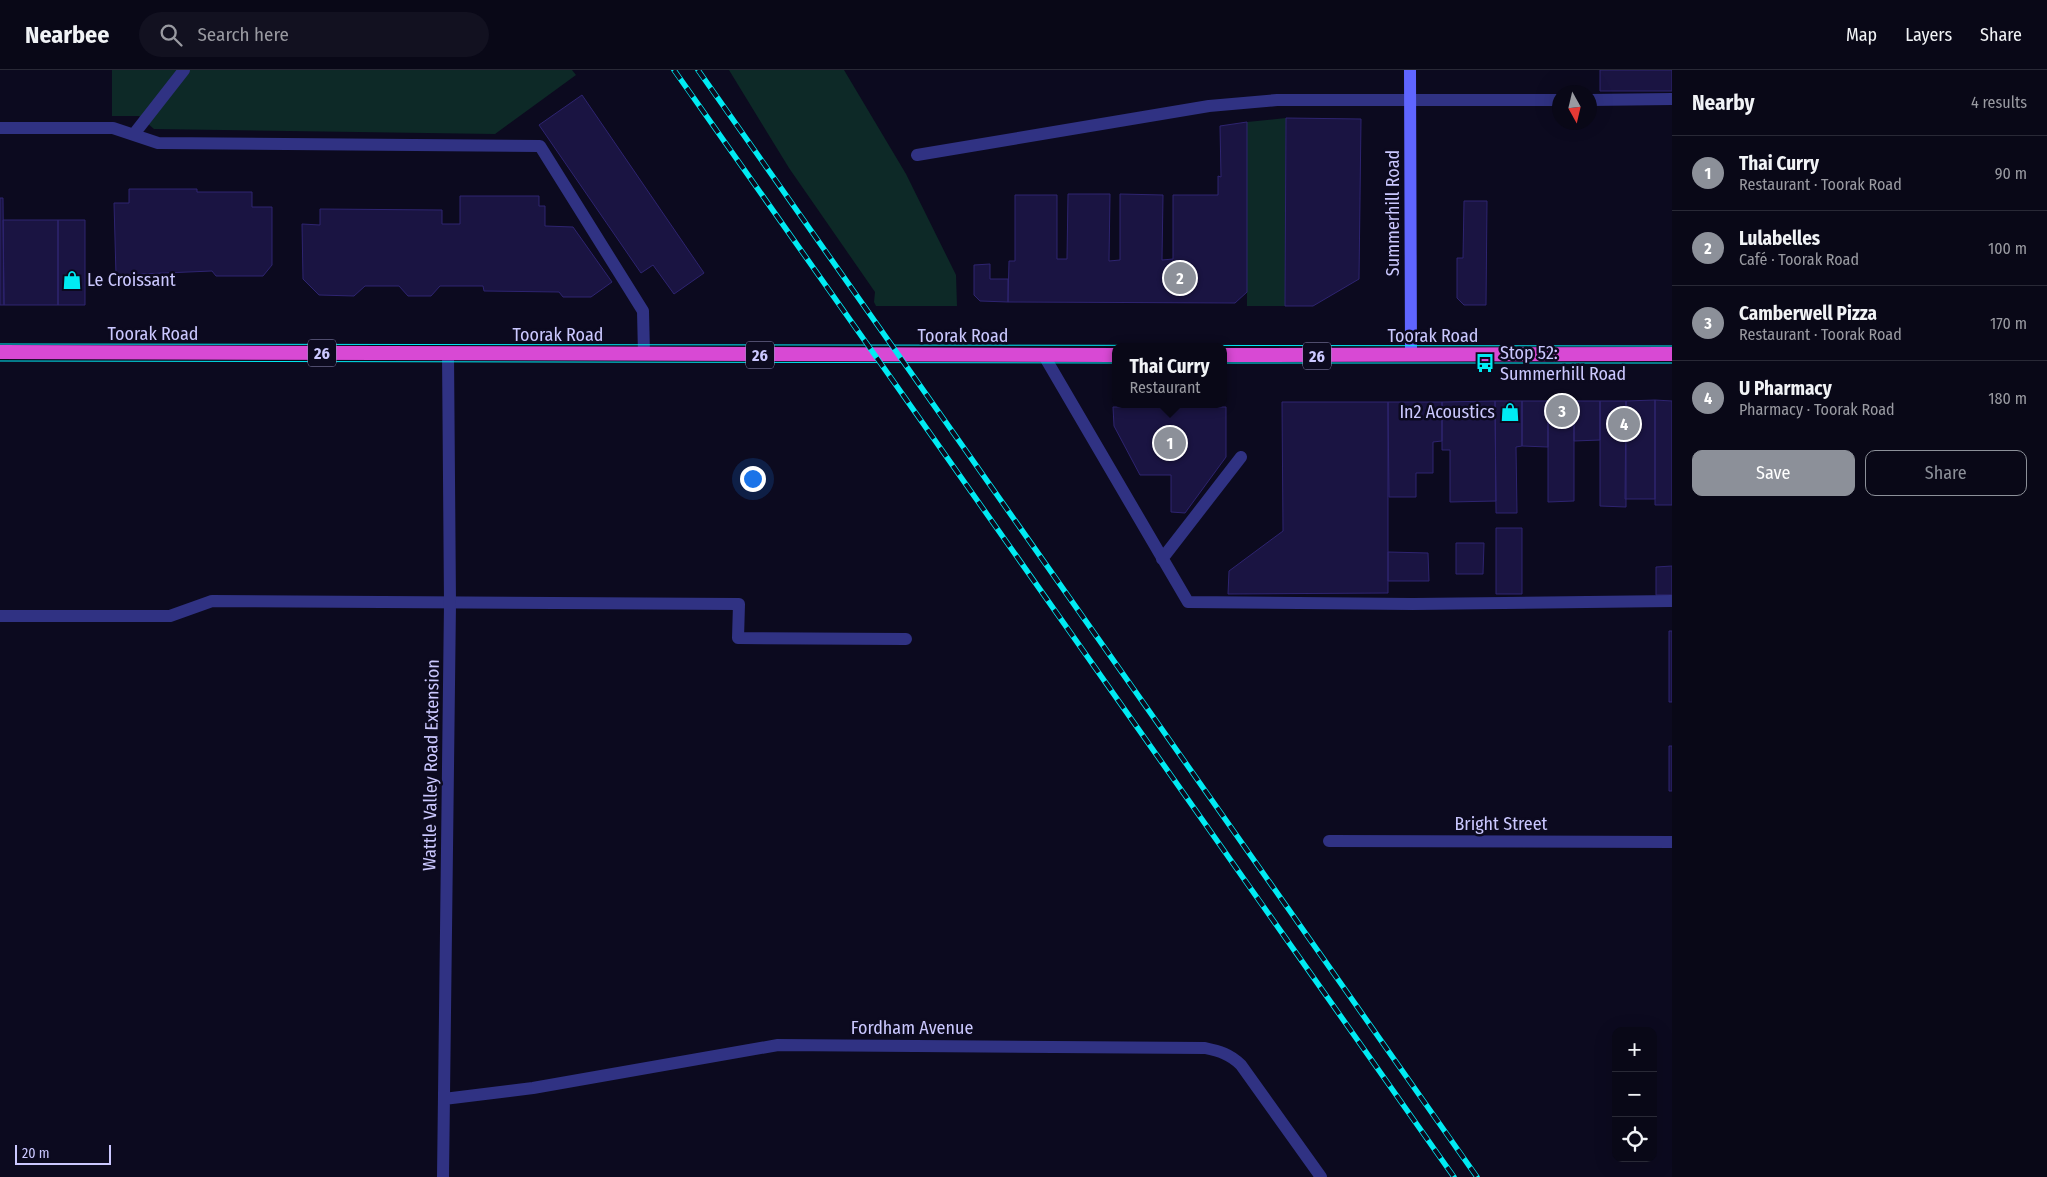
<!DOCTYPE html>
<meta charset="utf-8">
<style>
body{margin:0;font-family:"Fira Sans Condensed",sans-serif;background:#121120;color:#f1f3f6}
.controls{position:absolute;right:15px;bottom:15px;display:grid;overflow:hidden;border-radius:10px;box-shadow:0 5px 20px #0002}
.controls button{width:45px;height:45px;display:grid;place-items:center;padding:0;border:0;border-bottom:1px solid #292936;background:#090817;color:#f1f3f6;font:25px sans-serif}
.compass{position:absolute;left:1552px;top:15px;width:45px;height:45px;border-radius:50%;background:#090817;box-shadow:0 5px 20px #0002;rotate:172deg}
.scale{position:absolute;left:15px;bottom:12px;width:96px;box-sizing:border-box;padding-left:5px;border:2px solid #cbc8ff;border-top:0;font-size:14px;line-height:18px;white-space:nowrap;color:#cbc8ff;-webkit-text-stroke:4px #0c0a1f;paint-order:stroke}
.you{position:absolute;left:752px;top:408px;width:18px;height:18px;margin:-12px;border:4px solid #fff;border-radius:50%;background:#1a73e8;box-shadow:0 0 0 8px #1a73e833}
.badge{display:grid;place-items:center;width:32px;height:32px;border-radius:50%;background:#8c9099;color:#fff;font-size:16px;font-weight:700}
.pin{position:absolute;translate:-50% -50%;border:2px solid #fff;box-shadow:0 1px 5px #0006}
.popup{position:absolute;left:1112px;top:273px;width:115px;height:65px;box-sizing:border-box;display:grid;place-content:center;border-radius:10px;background:#090817;filter:drop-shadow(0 1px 4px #0005);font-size:16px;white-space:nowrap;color:#999aa1}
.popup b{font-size:19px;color:#f1f3f6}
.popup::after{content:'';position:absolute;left:50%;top:100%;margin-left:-10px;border:10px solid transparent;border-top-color:#090817}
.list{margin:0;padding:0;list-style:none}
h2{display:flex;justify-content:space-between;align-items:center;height:65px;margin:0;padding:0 20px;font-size:21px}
h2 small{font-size:16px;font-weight:400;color:#999aa1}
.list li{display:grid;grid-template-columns:32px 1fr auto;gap:15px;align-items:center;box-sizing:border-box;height:75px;padding:0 20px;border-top:1px solid #292936}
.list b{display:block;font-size:19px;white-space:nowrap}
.list p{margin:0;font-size:16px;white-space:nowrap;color:#999aa1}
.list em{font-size:16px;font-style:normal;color:#999aa1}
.actions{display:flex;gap:10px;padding:15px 20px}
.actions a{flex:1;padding:11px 0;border:1px solid #8c9099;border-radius:10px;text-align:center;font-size:18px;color:#8c9099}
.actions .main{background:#8c9099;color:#fff}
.icon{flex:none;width:28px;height:28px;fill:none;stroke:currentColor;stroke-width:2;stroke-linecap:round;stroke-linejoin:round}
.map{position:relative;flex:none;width:1672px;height:1107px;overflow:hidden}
header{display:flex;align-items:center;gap:30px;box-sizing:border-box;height:70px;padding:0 25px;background:#090817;border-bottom:1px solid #292936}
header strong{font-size:24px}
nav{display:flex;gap:28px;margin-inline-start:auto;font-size:18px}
.search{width:350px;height:45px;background:#121120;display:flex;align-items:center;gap:12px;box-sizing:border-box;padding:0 18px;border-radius:28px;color:#999aa1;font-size:19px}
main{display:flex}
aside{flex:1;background:#090817}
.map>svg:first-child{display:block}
.green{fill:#0d2927}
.building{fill:#1a1442;stroke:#2e2470}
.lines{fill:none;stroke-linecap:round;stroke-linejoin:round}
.service{stroke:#303283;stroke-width:12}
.minor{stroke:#303283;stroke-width:12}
.tertiary{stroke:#303283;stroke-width:12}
.secondary{stroke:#5f65ff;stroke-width:12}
.trunk{stroke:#d849d4;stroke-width:14}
.tram{stroke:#00ebf3;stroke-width:1}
.rail-casing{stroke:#00ebf3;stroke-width:5.5}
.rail{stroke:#0c0a1f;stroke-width:4;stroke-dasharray:11;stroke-linecap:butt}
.labels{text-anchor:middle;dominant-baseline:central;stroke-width:5;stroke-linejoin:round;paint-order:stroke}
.shield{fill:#0c0a1f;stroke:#928fbc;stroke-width:1}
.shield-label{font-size:16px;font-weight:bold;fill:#cbc8ff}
.street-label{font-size:18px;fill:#cbc8ff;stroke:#0c0a1f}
.poi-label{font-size:18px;fill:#cbc8ff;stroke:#0c0a1f;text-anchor:start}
</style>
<header>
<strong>Nearbee</strong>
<div class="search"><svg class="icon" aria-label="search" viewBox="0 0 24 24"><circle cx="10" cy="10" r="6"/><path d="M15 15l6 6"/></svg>Search here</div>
<nav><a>Map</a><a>Layers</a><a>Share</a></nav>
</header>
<main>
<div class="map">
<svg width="1672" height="1107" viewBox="0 0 1672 1107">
<rect width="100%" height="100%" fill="#0c0a1f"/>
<path class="green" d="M112,0h460l4,5 -81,59 -341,-5 -15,-13h-27z
M729,0h115l62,104 50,101 1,31h-81l-2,-4 1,-10 -86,-124z
M1286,48l-1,188h-38v-184z"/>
<path class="building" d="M1600,0h72v21h-72z
M582,25l122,178 -30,21 -21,-29 -12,8 -102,-148z
M1286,48l75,1 -2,160 -46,27h-28z
M1247,52v170l-12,11 -227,-1 1,-41h6v-66h42v64h10l1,-65h42l-1,67 11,-1v-66l43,1 -1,65 11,-1v-64h45v-19l3,1 -1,-51z
M129,119h68v3h55v15h20v58l-9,11h-47l-4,-5 -96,4 -2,-72h15z
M460,126h79v10h6v20l28,1 39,55 -21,15h-28l-4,-5 -75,-1 -1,-5h-43l-9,10h-23l-9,-10h-34l-11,10 -35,-1 -16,-16 -1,-55 18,1v-16l122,1v14h18z
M0,128h3l1,107h-4z
M1464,131h23l-1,104h-22l-7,-7v-40h6z
M3,150h55v85h-54z
M58,150h27v85h-27z
M990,194v15h18v23l-28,-1 -6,-6v-30z
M1655,330v99h-30l1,-98z
M1655,330l17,1v104h-17z
M1495,331l1,100 -46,1v-52h-8v-48z
M1495,331h27v45l-6,1 1,66h-21z
M1522,331h26v46l-26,-1z
M1548,331h26v100l-26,1z
M1574,331h26v39l-26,1z
M1600,331h26v106l-26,-1z
M1282,332h106v191l-160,1 1,-23 54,-40z
M1388,332h54v39l-9,1v31h-17v24h-27z
M1113,337h113v50l-41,56 -14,-1v-37h-31l-26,-49z
M1496,458h26v66h-26z
M1456,473h28l-1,31h-27z
M1388,482l40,1 1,28h-41z
M1672,496v29h-16v-28z
M1669,561h3v71h-3z
M1669,676h3v45h-3z"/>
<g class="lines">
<path class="service" d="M1590,30l82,-1
M0,58h113l45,15 382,3 103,165 1,43
M134,64l50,-64
M917,85l292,-49 68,-6h283
M1043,284l145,248 225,2 259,-3
M1162,489l79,-102
M0,546h170l42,-15 527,3 -1,34 168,1"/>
<path class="minor" d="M1329,771l343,1"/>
<path class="tertiary" d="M444,1029l89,-11 245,-43 427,3c14,3 25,6 36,17l80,112
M443,1107l7,-574 -2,-250"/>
<path class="secondary" d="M1410,0l1,285"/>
<path class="trunk" d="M0,282l1116,3
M1224,285l448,-1"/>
<path class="tram" d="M0,274l1672,2
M0,291l1116,2
M1224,293h448"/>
<g class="rail-casing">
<path id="rail" d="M674,0l780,1107
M698,0l779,1107"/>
</g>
<use href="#rail" class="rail"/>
</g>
<defs>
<g id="shop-bare" transform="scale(1.5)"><path d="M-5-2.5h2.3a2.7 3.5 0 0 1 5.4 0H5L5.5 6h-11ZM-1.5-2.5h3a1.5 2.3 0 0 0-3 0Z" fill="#00ebf3" stroke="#0c0a1f" stroke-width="2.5" paint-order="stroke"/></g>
<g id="bus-bare" transform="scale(1.5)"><path d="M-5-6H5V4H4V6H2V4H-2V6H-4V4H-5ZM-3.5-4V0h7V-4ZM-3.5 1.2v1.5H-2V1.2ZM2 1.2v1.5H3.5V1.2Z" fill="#00ebf3" stroke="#0c0a1f" stroke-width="2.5" paint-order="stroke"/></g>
</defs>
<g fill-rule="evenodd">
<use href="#shop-bare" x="72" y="210"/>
<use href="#bus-bare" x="1485" y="293"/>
<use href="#shop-bare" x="1510" y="342"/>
</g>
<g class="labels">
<g class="shield">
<rect x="308" y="269.5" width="28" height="27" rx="4"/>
<rect x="746" y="271.5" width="28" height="27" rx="4"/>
<rect x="1303" y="272.5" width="28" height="27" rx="4"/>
</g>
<g class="shield-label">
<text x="322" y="283">26</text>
<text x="760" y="285">26</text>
<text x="1317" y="286">26</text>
</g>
<g class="street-label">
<text transform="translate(1393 143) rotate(-90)">Summerhill Road</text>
<text x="153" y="264">Toorak Road</text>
<text x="558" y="265">Toorak Road</text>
<text x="963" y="266">Toorak Road</text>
<text x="1433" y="266">Toorak Road</text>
<text transform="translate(431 695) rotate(-89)">Wattle Valley Road Extension</text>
<text x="1501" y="754">Bright Street</text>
<text x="912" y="958">Fordham Avenue</text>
</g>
<g class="poi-label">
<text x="87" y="210">Le Croissant</text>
<text x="1500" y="283">Stop 52:<tspan x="1500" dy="21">Summerhill Road</tspan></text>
<text x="1495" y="342" text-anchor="end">In2 Acoustics</text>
</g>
</g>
</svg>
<div class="controls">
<button>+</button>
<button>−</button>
<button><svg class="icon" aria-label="locate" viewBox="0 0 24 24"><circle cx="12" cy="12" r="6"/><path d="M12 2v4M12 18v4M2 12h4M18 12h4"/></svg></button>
</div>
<svg class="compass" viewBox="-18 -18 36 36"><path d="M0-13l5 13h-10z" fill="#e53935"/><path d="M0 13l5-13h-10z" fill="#999aa1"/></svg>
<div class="scale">20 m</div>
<div class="you"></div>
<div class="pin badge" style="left:1170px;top:373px">1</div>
<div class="popup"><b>Thai Curry</b>Restaurant</div>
<div class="pin badge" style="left:1180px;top:208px">2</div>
<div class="pin badge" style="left:1562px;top:341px">3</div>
<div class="pin badge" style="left:1624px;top:354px">4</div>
</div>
<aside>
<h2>Nearby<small>4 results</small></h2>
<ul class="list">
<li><span class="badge">1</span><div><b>Thai Curry</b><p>Restaurant · Toorak Road</p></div><em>90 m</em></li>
<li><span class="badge">2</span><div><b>Lulabelles</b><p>Café · Toorak Road</p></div><em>100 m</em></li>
<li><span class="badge">3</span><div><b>Camberwell Pizza</b><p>Restaurant · Toorak Road</p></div><em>170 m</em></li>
<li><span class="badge">4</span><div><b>U Pharmacy</b><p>Pharmacy · Toorak Road</p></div><em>180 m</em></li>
</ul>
<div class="actions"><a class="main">Save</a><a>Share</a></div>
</aside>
</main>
